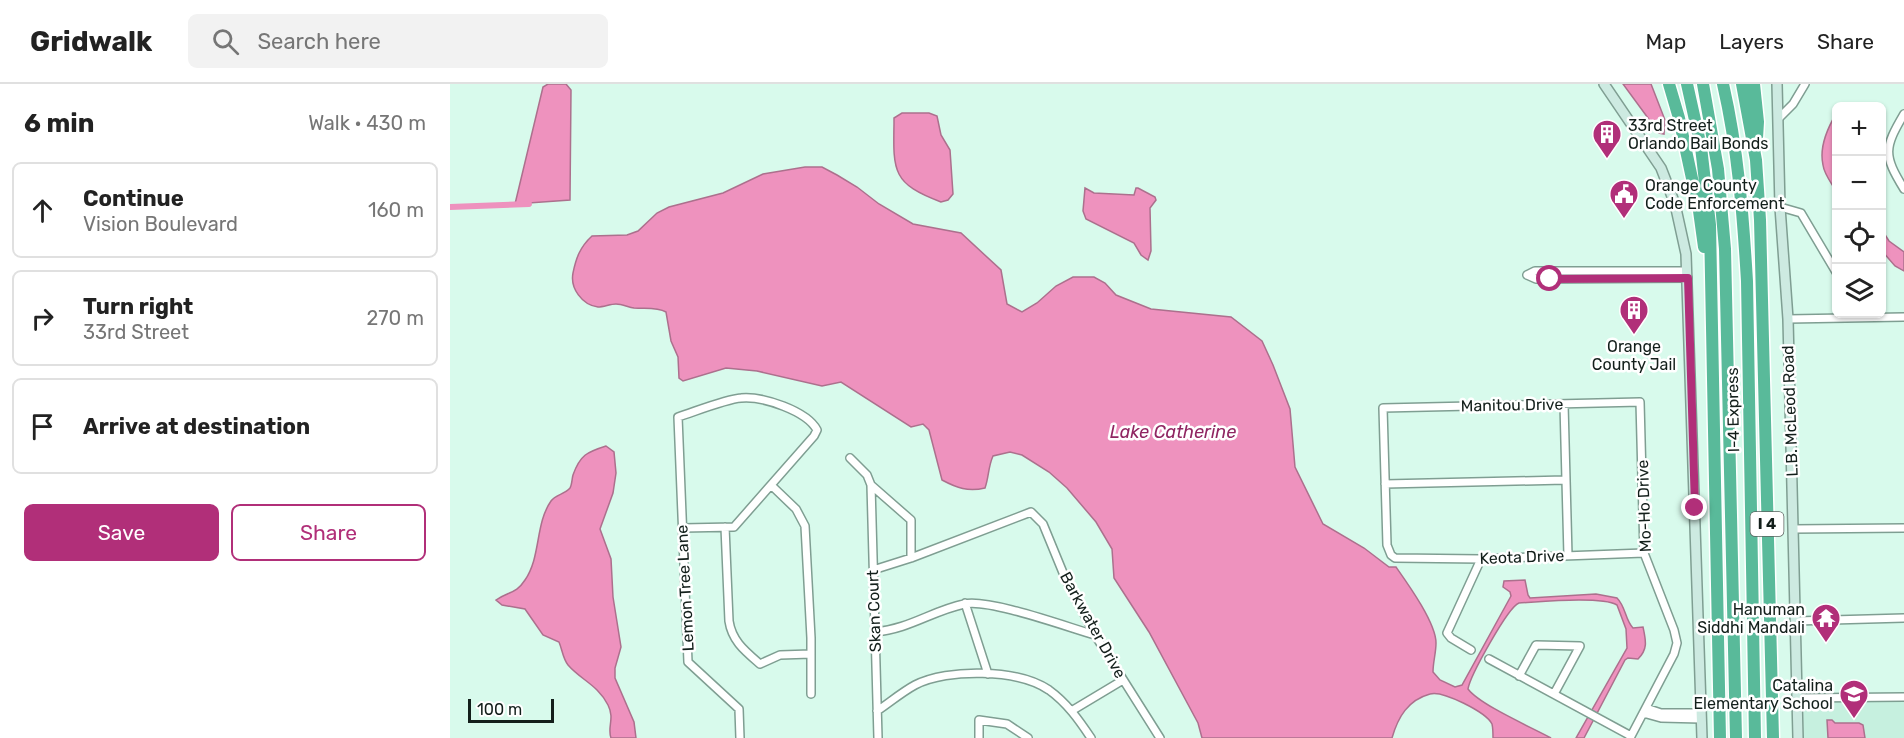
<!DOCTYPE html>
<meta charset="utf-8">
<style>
body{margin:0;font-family:Rubik,sans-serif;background:#f2f2f2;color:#222}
.controls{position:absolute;right:18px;top:18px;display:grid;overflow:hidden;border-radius:9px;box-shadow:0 2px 4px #0004}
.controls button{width:54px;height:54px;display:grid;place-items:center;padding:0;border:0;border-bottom:2px solid #e0e0e0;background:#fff;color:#222;font:30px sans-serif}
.scale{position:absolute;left:18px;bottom:15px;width:86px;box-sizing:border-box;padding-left:6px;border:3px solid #131f1b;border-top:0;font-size:16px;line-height:21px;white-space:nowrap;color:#131f1b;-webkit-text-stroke:4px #fff;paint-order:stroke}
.stop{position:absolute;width:18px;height:18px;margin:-14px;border:4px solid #b12f79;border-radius:50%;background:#fff}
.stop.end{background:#b12f79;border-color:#fff;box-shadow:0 2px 6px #0008}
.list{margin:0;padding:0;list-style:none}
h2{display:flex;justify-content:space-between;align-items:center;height:78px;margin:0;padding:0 24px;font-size:26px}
h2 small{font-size:20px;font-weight:400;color:#767676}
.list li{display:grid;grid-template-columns:39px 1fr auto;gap:18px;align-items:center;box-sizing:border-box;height:96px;margin:0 12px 12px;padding:0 12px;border:2px solid #e0e0e0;border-radius:9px}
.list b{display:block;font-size:22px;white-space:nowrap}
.list p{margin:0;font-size:20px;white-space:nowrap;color:#767676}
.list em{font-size:20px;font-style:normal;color:#767676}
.actions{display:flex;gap:12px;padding:18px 24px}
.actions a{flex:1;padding:14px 0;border:2px solid #b12f79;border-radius:9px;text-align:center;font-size:21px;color:#b12f79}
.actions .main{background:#b12f79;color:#fff}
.icon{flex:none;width:33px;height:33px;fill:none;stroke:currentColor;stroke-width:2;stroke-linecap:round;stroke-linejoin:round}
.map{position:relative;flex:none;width:1454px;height:654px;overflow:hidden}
header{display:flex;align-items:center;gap:36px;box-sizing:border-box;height:84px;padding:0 30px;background:#fff;border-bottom:2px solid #e0e0e0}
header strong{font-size:28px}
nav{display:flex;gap:33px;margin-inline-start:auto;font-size:21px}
.search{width:420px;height:54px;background:#f2f2f2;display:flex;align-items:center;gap:15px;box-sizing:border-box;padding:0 21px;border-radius:9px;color:#767676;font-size:22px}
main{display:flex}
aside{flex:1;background:#fff}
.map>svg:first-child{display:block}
.built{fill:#c6f0df}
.water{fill:#ee92be;stroke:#ac708d;stroke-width:1.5}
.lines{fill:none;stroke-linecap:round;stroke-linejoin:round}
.canal{stroke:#ee92be;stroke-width:6}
.street-casing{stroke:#7f9e92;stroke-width:10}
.secondary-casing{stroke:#7f9e92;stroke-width:12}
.highway-casing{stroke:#fff;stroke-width:15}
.street{stroke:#fff;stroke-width:7}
.secondary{stroke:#cdeae1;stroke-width:9}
.highway{stroke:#59ba9a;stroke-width:12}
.route{stroke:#b12f79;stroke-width:8}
.labels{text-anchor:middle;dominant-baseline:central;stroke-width:5;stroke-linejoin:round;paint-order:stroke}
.shield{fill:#fff;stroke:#5a625f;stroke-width:1.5}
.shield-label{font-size:15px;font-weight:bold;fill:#131f1b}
.poi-label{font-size:16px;fill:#131f1b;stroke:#fff;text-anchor:start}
.street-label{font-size:16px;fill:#131f1b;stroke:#fff}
.water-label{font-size:18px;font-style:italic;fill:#902662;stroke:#fff}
</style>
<header>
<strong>Gridwalk</strong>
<div class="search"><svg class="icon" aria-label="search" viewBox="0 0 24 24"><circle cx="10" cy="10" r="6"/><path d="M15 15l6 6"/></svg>Search here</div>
<nav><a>Map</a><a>Layers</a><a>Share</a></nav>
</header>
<main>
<aside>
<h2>6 min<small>Walk · 430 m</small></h2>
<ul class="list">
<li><svg class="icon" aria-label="ahead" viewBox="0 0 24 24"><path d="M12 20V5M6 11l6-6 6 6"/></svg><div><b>Continue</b><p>Vision Boulevard</p></div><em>160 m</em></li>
<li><svg class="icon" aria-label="right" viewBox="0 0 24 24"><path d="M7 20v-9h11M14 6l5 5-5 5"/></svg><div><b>Turn right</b><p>33rd Street</p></div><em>270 m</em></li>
<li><svg class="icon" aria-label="arrive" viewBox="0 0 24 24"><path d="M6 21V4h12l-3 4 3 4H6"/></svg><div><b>Arrive at destination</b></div></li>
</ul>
<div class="actions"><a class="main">Save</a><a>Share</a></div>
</aside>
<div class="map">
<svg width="1454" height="654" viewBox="0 0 1454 654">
<rect width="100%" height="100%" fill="#d8faec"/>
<path class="built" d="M1454,615v39h-100l-1,-36z"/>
<path class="water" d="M98,0h18l5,6 -1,110 -55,4 28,-117z
M1173,0h28l14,36 -1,14 -5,-1z
M452,29h27l8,3 4,19 9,15 3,44 -5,6 -7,2c-48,-18 -48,-30 -47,-78v-6z
M1386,30v77c-4,-7 -12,-17 -13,-26 -4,-18 4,-36 13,-51z
M355,83h17l15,8 20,12 22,17 34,20 48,9 40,37 6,34 15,8 15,-9 19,-17 17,-9h21l11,6 11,12 35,14 80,8 31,24 11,24 17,44 5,58 28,57 41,24 25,19h7c12,17 40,56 40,76 0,10 -3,19 -3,29l7,8 15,7 7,-2 49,-89 -1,-4 -7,-5 1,-6 21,-1 3,15 2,3 66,-4 21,4c9,9 8,22 16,30l10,-1c3,14 5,22 -5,32l-10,-1 -3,2 -41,78h-8l51,-90 -1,-19 -9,-24c-16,-9 -78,-3 -98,-2 -11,4 -49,73 -51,86 12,16 63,38 83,49h-58c0,-4 0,-10 -1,-14 -6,-12 -50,-34 -62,-30 -22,6 -32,23 -38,44h-190l-4,-15 -49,-91 -35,-54 -2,-29 -16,-27 -29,-34 -18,-16 -27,-17 -12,-3 -17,4c-5,11 -4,21 -8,32 -17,4 -28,0 -43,-8l-13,-50 -6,-6 -12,3 -70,-45 -19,4 -65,-15 -31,-3 -43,13 -4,-3 -1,-21 -7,-16 -5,-29c-9,-5 -21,-3 -32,-4 -6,-1 -12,-4 -18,-4 -6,0 -12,3 -18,3 -16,-2 -28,-19 -25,-34 3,-15 7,-26 19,-37l35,-1 11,-4 19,-18 12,-6 54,-14 40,-19z
M635,104l9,5 40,2 2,-7h2l17,9 1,3 -6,8 1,43 -3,9 -7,-5 -7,-12 -48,-24 -3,-8z
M1432,146l7,11 15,11v19l-9,-5 -13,-15z
M156,362l8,6 2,21 -3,20 -13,36 11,30 2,38 8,50 -6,21v10l19,44 2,16h-25c-4,-11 4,-19 -3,-33 -10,-20 -27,-25 -40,-40 -5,-6 -6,-16 -9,-23l-16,-7 -18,-26 -23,-4 -6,-5c13,-9 20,-6 29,-20 16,-23 10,-56 26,-79 4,-6 14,-7 19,-13 2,-3 2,-10 3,-13 7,-20 14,-23 33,-29z
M1377,636h5l3,3h24l4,2 2,13h-37z"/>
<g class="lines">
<path class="canal" d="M0,123l79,-3"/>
<g class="street-casing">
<path id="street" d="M1454,30c-20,34 -21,41 0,75
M1328,35l15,-15 12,-20
M1330,123l21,6 35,59
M1077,191l9,4 152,-1
M1077,191l8,-4h152
M1338,235l116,-2
M1114,320l4,152
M400,374l17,17 4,10 7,253
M935,400l180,-4
M421,401l40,35v38
M322,402l24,23 9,17 6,112v56
M275,443l4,94c3,20 16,30 31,43l20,-9 31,-1
M233,444l51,-1 80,-91 3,-6c-10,-19 -54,-34 -76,-32 -15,1 -47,14 -63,19l10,245 51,47 1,29
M1343,445l111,-1
M423,486l38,-12 120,-46 12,12 23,56 29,55 65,103
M515,519l23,71
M1346,537l108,-3
M425,548c34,-3 57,-21 89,-28 24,-6 103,23 131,31
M1021,566l-20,-12 -4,-5 34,-74
M1039,575l142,77
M1069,592l17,-31 44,1 -26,48
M1347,614l107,-1
M1196,624l15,5h40
M623,626l50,-30
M427,627c12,-8 25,-19 38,-26 33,-17 103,-16 134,5 18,13 30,30 42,48
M1193,629l18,5 40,1
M529,654v-18l28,4 21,14
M1180,654l44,-84 3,-11 -3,-13 -30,-77 -4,-151 -257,6 4,137 4,10 4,3 86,1 163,-6"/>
</g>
<g class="secondary-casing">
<path id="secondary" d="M1154,0l57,84 14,36 11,50 16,484
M1327,0l3,123 8,112 10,419"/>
</g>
<g class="highway-casing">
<path id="highway" d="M1219,0l10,34 20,93 5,36
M1237,0l14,63 9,78 10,513
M1253,0l15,85 7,80 11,489
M1273,0c15,65 20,131 24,197l8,457
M1292,0l14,76 4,60 13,518
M1304,0l4,38 -1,16"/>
</g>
<use href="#street" class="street"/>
<use href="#secondary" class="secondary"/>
<use href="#highway" class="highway"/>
</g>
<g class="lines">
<path class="route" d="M1100,195l138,-1 7,230"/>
</g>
<defs>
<g id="building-pin" transform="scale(1.5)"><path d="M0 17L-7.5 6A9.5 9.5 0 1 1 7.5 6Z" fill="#b12f79" stroke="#fff"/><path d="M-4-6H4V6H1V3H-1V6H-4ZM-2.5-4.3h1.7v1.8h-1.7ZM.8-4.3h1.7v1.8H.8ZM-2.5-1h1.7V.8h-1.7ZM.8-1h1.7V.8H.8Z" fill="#fff"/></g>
<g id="civic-pin" transform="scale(1.5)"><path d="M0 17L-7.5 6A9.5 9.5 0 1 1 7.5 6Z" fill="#b12f79" stroke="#fff"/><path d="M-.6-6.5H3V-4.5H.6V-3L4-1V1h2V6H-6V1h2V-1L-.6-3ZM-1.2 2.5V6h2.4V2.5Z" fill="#fff"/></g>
<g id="temple-pin" transform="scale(1.5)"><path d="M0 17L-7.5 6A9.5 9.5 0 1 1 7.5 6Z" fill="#b12f79" stroke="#fff"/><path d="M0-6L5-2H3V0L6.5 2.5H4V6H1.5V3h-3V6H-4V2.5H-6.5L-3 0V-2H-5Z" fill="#fff"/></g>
<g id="school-pin" transform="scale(1.5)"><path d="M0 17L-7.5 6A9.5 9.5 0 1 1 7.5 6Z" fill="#b12f79" stroke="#fff"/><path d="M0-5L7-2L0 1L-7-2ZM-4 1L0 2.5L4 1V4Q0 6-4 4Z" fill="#fff"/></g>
</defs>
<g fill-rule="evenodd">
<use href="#building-pin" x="1157" y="50"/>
<use href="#civic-pin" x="1174" y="110"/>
<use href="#building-pin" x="1184" y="226"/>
<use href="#temple-pin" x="1376" y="534"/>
<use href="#school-pin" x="1404" y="610"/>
</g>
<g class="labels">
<rect class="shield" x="1300.5" y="428" width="33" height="24" rx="4.5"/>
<g class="shield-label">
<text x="1317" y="440">I 4</text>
</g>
<g class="poi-label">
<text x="1178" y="41">33rd Street<tspan x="1178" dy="18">Orlando Bail Bonds</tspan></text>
<text x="1195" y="101">Orange County<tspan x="1195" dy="18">Code Enforcement</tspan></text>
<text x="1184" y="262" text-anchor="middle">Orange<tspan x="1184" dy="18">County Jail</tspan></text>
<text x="1355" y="525" text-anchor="end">Hanuman<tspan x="1355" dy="18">Siddhi Mandali</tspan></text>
<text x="1383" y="601" text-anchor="end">Catalina<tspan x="1383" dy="18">Elementary School</tspan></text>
</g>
<g class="street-label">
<text transform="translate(1062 321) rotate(-1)">Manitou Drive</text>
<text transform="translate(1283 326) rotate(-91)">I-4 Express</text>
<text transform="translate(1340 327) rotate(-92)">L.B. McLeod Road</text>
<text transform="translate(1194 422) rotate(-92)">Mo-Ho Drive</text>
<text transform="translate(1072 473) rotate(-2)">Keota Drive</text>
<text transform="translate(235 504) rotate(-93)">Lemon Tree Lane</text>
<text transform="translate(424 527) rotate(-92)">Skan Court</text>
<text transform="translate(643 541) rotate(61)">Barkwater Drive</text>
</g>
<g class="water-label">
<text x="723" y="348">Lake Catherine</text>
</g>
</g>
</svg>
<div class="controls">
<button>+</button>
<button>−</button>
<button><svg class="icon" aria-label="locate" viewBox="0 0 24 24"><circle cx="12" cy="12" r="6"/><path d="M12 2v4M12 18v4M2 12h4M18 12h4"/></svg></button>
<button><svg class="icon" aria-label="layers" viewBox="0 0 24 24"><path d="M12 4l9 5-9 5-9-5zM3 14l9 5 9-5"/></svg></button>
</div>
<div class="scale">100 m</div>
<div class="stop" style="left:1100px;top:195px"></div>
<div class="stop end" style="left:1245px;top:424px"></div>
</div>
</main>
